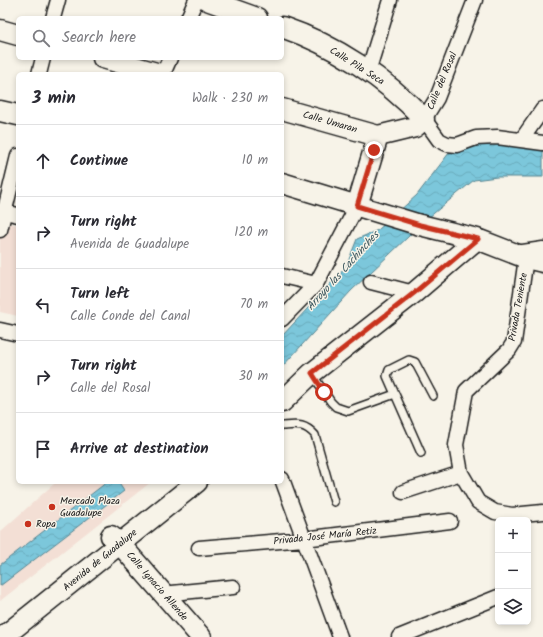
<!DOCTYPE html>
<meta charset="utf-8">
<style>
body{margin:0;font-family:Kalam,sans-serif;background:#f7f7f7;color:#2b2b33}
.controls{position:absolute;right:12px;bottom:12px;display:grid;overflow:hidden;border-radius:6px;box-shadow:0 2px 6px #0003}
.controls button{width:36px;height:36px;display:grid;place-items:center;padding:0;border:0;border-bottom:1px solid #e1e1e2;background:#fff;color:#2b2b33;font:20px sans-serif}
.stop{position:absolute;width:12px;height:12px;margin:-9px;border:3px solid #c8321e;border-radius:50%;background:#fff}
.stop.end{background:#c8321e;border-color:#fff;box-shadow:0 1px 4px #0008}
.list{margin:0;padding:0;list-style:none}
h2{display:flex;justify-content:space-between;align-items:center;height:52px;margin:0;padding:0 16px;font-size:17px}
h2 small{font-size:13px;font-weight:400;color:#7c7c81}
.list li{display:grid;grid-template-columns:26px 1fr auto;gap:12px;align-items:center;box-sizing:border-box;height:72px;padding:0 16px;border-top:1px solid #e1e1e2}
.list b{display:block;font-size:15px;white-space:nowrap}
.list p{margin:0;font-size:13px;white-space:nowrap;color:#7c7c81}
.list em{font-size:13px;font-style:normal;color:#7c7c81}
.icon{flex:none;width:22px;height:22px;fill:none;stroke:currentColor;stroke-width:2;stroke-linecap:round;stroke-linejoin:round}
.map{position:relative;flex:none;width:543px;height:637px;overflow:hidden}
.search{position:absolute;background:#fff;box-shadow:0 2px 6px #0003;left:16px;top:16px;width:268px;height:44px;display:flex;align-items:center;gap:10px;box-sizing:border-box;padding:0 14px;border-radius:6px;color:#7c7c81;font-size:15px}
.panel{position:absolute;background:#fff;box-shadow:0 2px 6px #0003;left:16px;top:72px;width:268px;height:412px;border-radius:6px}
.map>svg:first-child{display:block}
.built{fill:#f3dfd5}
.water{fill:url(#water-waves);stroke:#55838f}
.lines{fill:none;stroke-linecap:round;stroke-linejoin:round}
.lane-casing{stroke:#1c1c1c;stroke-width:10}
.street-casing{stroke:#1c1c1c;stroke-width:17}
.secondary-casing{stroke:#1c1c1c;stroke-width:23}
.lane{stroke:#f7f3e8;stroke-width:7}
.street{stroke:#f7f3e8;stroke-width:14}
.secondary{stroke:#f7f3e8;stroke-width:20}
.route{stroke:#c8321e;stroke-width:5}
.poi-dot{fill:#c8321e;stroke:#f7f3e8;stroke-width:1.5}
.labels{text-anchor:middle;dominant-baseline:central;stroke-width:3;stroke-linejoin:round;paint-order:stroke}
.street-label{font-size:10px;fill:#1c1c1c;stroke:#f7f3e8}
.poi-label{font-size:10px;fill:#1c1c1c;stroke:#f7f3e8;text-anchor:start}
.water-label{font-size:11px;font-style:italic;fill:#3d585f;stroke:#f7f3e8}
</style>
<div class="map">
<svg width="543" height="637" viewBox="0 0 543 637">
<defs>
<pattern id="water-waves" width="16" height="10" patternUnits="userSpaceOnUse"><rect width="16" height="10" fill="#7bc7db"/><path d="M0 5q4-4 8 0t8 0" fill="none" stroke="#6aaabb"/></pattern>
</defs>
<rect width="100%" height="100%" fill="#f7f3e8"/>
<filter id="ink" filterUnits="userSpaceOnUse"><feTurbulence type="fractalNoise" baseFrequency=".025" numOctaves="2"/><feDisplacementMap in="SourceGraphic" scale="8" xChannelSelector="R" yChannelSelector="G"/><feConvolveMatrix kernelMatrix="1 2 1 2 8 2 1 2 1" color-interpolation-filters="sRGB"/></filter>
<g filter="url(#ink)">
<path class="built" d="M3,222l15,3v91l-18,-4v-75z
M56,482h51l-107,83v-33z
M118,482h33l-151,119v-15l124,-95z"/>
<path class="water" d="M475,142l68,8v27h-46l-23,3 -46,38 -77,73 -69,76v-31l64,-69 11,-28 21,-9 39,-35 32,-42z
M107,482h11l6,9 -124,95v-21z"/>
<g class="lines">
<g class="lane-casing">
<path id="lane" d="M312,374l19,28 5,5 12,4 47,-17
M282,426c15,-1 22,-3 33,9l19,67
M421,453l-34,-77 2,-6 20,-10 6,2 18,34"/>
</g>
<g class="street-casing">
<path id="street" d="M475,0l-38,98 -13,21 15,21 8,4 10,1 19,-7 21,-1 46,6
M53,18l5,-18
M188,18l8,-18
M368,72l22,-72
M39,74l4,-16
M163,74l7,-16
M522,139l21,-30
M0,211l18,4
M0,230l18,-74
M516,253l27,-4
M526,258l-12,84 -5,8 -43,41 -10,54 5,28 17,29 17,10 17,3 31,-3
M282,276l34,8
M371,282l43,11
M282,319l34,-35 41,-78
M0,330l18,4
M282,479l58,158
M403,492l58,-19
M199,548l105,-9 146,-18
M162,594l71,-7
M399,637l99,-40"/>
</g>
<g class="secondary-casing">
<path id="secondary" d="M207,0l50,18
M282,27c53,18 103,51 142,92l-9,8 -37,9 -96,-27
M0,30l18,5
M103,58l57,16
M0,111l18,4
M282,183l138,42 57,14 49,19 17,4
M357,206l21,-70
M282,402l30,-29 102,-80 63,-54
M111,536l9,8 81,93
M3,637l194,-155"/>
</g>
<use href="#lane" class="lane"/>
<use href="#street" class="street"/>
<use href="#secondary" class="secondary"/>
</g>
</g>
<g class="lines" filter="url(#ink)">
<path class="route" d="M324,392l-12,-19 102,-80 64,-54 -58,-14 -63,-19 17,-56"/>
</g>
<g class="poi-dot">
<circle cx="52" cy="507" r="4"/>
<circle cx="28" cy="524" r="4"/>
</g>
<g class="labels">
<g class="street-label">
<text transform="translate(357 66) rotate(32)">Calle Pila Seca</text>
<text transform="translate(442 81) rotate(-67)">Calle del Rosal</text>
<text transform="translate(330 122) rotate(16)">Calle Umaran</text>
<text transform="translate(518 307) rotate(-80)">Privada Teniente</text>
<text transform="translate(325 536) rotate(-6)">Privada José María Retiz</text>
<text transform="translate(100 560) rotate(-39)">Avenida de Guadalupe</text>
<text transform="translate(157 586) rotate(49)">Calle Ignacio Allende</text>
</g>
<g class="poi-label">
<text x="60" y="501">Mercado Plaza<tspan x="60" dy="12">Guadalupe</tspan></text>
<text x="36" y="524">Ropa</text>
</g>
<g class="water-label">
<text transform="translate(343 271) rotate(-48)">Arroyo las Cachinches</text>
</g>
</g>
</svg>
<div class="controls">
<button>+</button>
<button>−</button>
<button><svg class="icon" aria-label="layers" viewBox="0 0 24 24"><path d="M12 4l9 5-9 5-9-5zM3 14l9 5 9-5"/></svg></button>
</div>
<div class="stop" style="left:324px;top:392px"></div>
<div class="stop end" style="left:374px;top:150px"></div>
<div class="search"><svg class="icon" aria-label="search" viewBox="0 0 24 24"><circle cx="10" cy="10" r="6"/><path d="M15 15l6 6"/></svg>Search here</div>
<section class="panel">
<h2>3 min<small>Walk · 230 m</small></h2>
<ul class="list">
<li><svg class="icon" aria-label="ahead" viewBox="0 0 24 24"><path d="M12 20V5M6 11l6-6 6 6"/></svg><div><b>Continue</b></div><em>10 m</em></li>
<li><svg class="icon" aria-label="right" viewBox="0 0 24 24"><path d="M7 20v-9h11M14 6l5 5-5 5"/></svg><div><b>Turn right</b><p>Avenida de Guadalupe</p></div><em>120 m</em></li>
<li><svg class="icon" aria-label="left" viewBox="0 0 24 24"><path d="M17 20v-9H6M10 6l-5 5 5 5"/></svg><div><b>Turn left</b><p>Calle Conde del Canal</p></div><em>70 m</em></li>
<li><svg class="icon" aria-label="right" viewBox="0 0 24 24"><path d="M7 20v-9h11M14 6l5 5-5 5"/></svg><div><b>Turn right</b><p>Calle del Rosal</p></div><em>30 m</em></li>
<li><svg class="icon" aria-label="arrive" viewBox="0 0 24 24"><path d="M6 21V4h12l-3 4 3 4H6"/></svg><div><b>Arrive at destination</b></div></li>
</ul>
</section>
</div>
